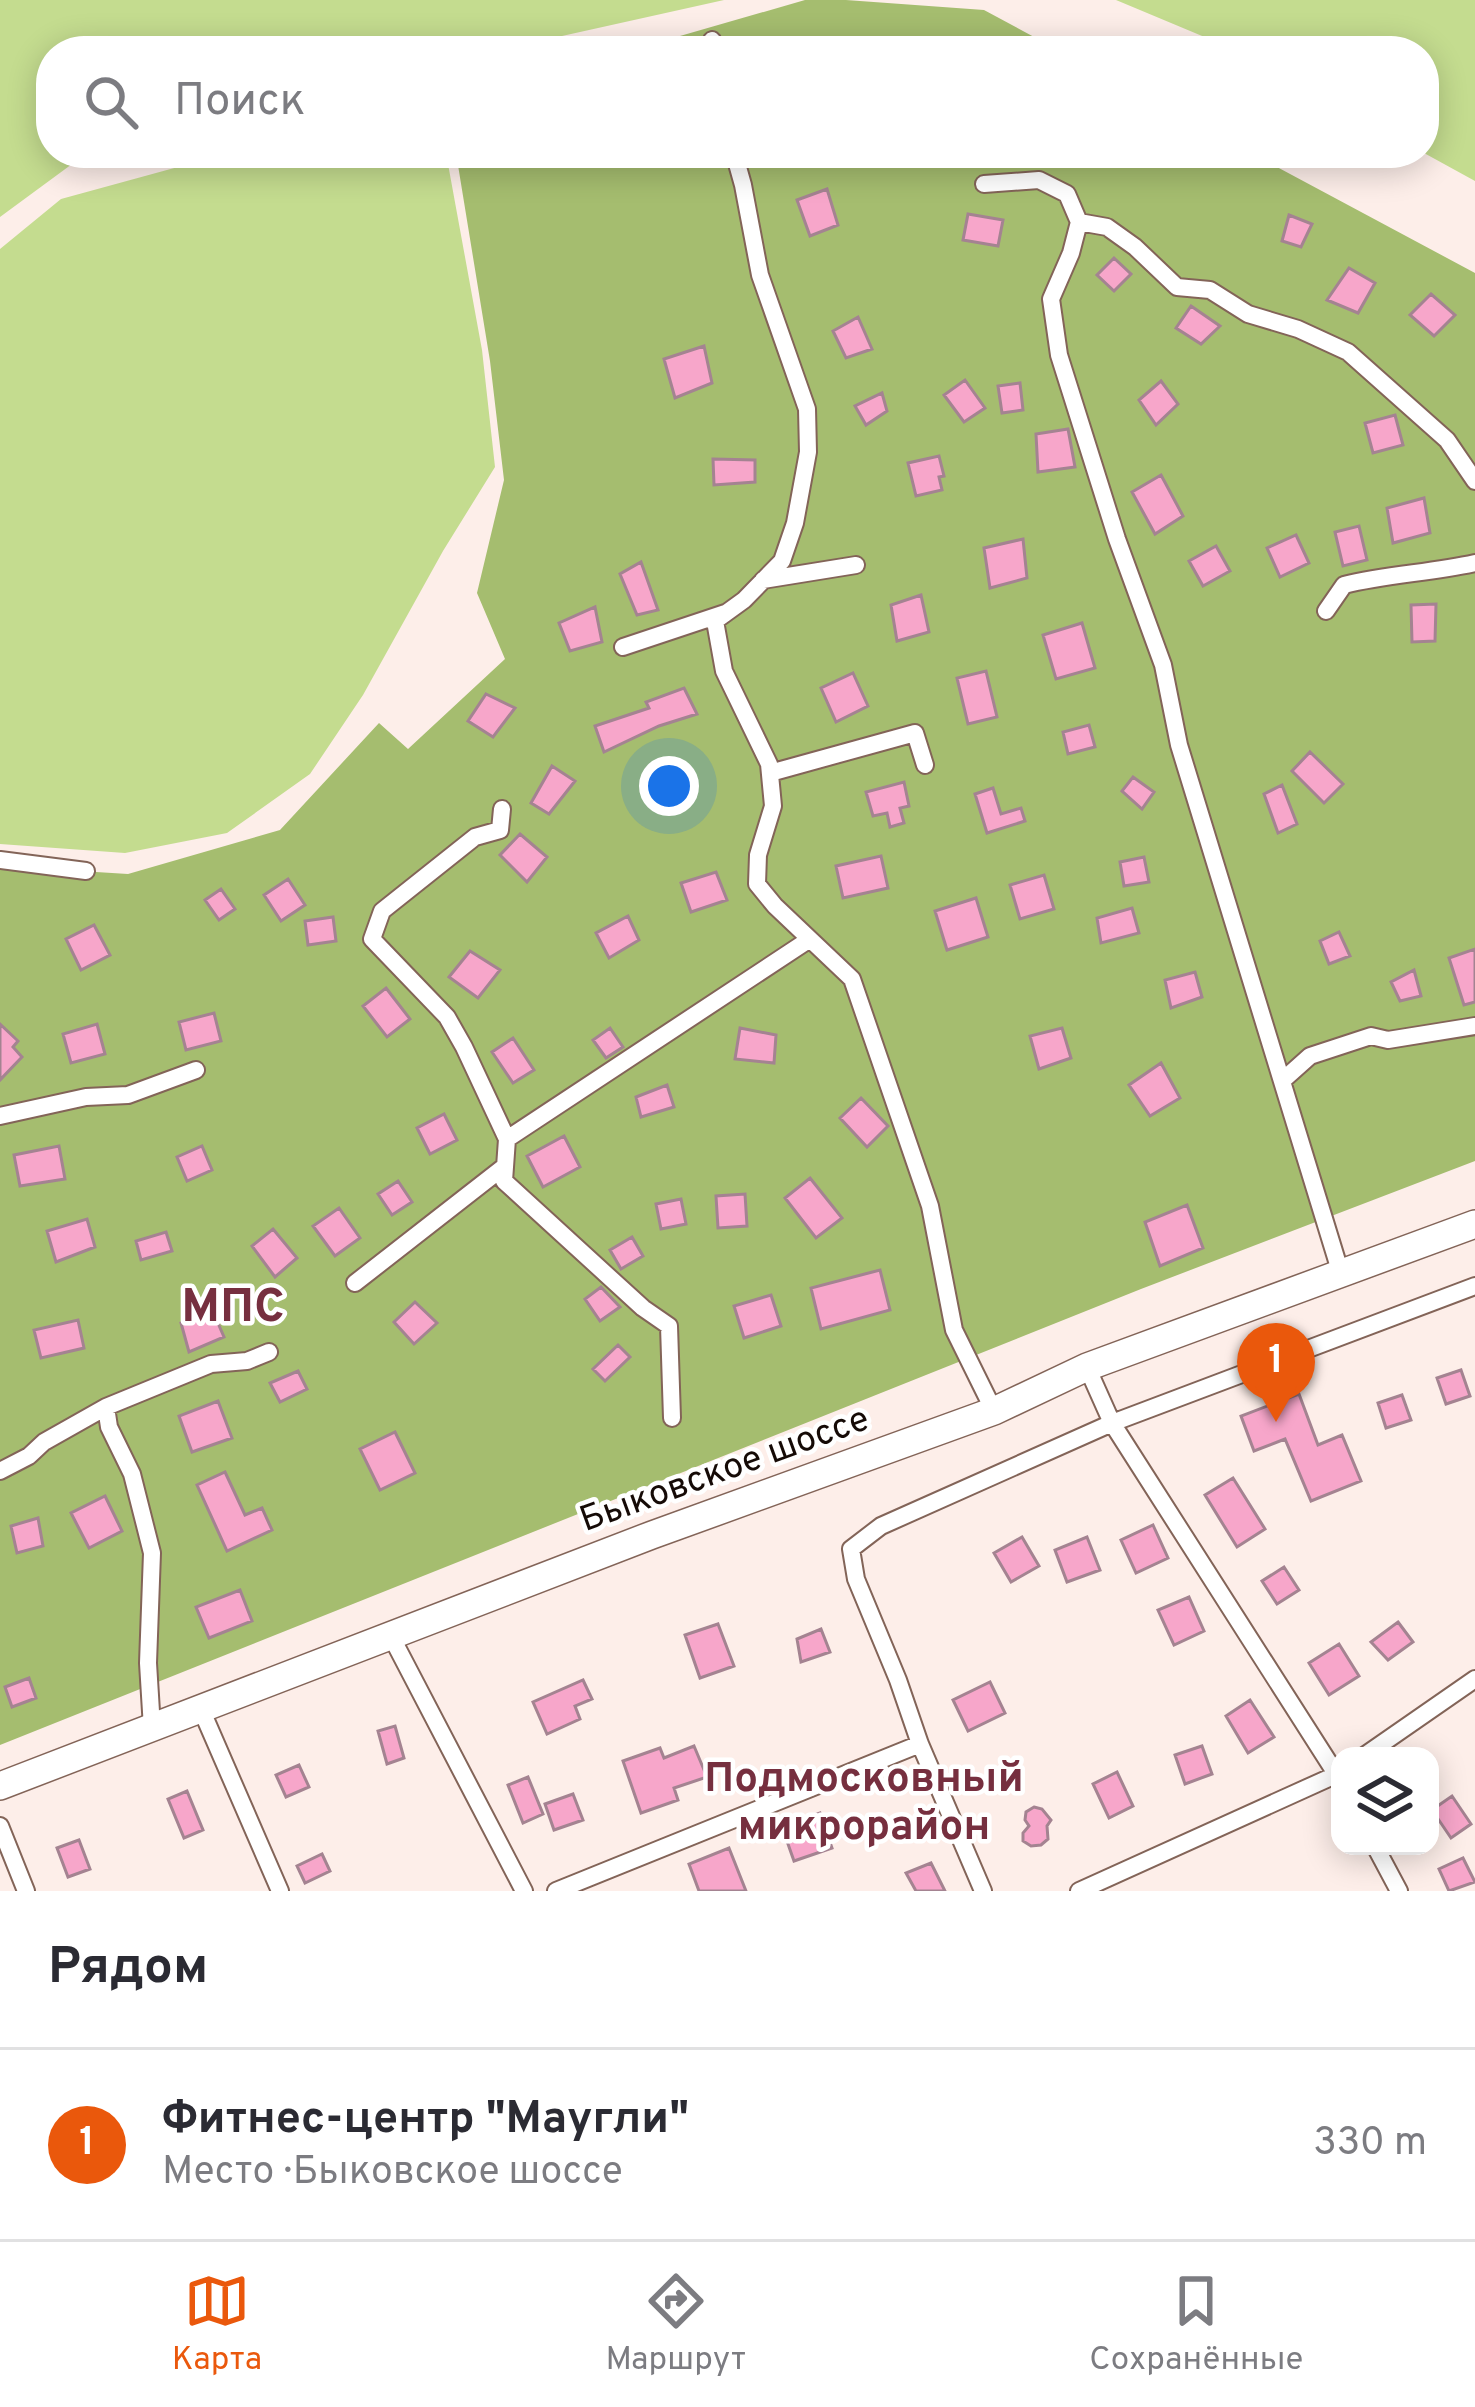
<!DOCTYPE html>
<html lang="ru">
<meta charset="utf-8">
<style>
body{margin:0;font-family:Overpass,sans-serif;background:#f2f2f3;color:#2b2b33}
.controls{position:absolute;right:36px;bottom:36px;display:grid;overflow:hidden;border-radius:24px;box-shadow:0 6px 30px #0003}
.controls button{width:108px;height:108px;display:grid;place-items:center;padding:0;border:0;border-bottom:3px solid #e1e1e2;background:#fff;color:#2b2b33;font:60px sans-serif}
.you{position:absolute;left:669px;top:786px;width:42px;height:42px;margin:-30px;border:9px solid #fff;border-radius:50%;background:#1a73e8;box-shadow:0 0 0 18px #1a73e833}
.badge{display:grid;place-items:center;width:78px;height:78px;border-radius:50%;background:#ea580c;color:#fff;font-size:39px;font-weight:700}
.pin{position:absolute;translate:-50% -99px;filter:drop-shadow(0 3px 6px #0008)}
.pin::after{content:'';position:absolute;top:63px;width:42px;height:36px;background:inherit;clip-path:polygon(0 0,100% 0,50% 100%)}
.list{margin:0;padding:0;list-style:none}
h2{display:flex;justify-content:space-between;align-items:center;height:156px;margin:0;padding:0 48px;font-size:51px}
h2 small{font-size:39px;font-weight:400;color:#7c7c81}
.list li{display:grid;grid-template-columns:78px 1fr auto;gap:36px;align-items:center;box-sizing:border-box;height:192px;padding:0 48px;border-top:3px solid #e1e1e2}
.list b{display:block;font-size:45px;white-space:nowrap}
.list p{margin:0;font-size:39px;white-space:nowrap;color:#7c7c81}
.list em{font-size:39px;font-style:normal;color:#7c7c81}
.icon{flex:none;width:66px;height:66px;fill:none;stroke:currentColor;stroke-width:2;stroke-linecap:round;stroke-linejoin:round}
.map{position:relative;flex:none;width:1475px;height:1891px;overflow:hidden}
.search{position:absolute;background:#fff;box-shadow:0 6px 30px #0003;left:36px;right:36px;top:36px;height:132px;display:flex;align-items:center;gap:30px;box-sizing:border-box;padding:0 42px;border-radius:48px;color:#7c7c81;font-size:45px}
.sheet{height:348px;background:#fff}
nav{display:flex;justify-content:space-around;align-items:center;box-sizing:border-box;height:168px;border-top:3px solid #e1e1e2;background:#fff;font-size:33px;color:#7c7c81}
nav a{display:grid;justify-items:center;gap:6px}
nav .on{color:#ea580c}
.map>svg:first-child{display:block}
.green{fill:#c4dc8f}
.forest{fill:#a5bd6f}
.building{fill:#f7a6ca;stroke:#a48391;stroke-width:3}
.lines{fill:none;stroke-linecap:round;stroke-linejoin:round}
.street-casing{stroke:#836458;stroke-width:20}
.primary-casing{stroke:#836458;stroke-width:30}
.street{stroke:#fff;stroke-width:16}
.primary{stroke:#fff;stroke-width:27}
.labels{text-anchor:middle;dominant-baseline:central;stroke-width:9;stroke-linejoin:round;paint-order:stroke}
.street-label{font-size:36px;fill:#150a06;stroke:#fff}
.quarter-label{font-size:42px;font-weight:bold;fill:#762f3f;stroke:#fff}
.district-label{font-size:48px;font-weight:bold;fill:#762f3f;stroke:#fff}
</style>
<div class="map">
<svg width="1475" height="1891" viewBox="0 0 1475 1891">
<rect width="100%" height="100%" fill="#fdeee9"/>
<path class="green" d="M0,0h724l-229,51h-444v102h36l-87,64z
M1116,0h359v181l-51,-28v-102h-186z
M229,153h217l36,197 13,117 -52,84 -80,144 -53,79 -83,59 -102,20 -125,-9v-595l61,-50z"/>
<path class="forest" d="M805,0h41l138,10 76,41h-432z
M456,153h795l224,120v888l-334,128 -1141,456v-879l128,8 152,-44 99,-107 29,26 97,-90 -28,-66 27,-113 -14,-119z"/>
<path class="building" d="M827,189l11,36 -28,11 -13,-36z
M968,214l35,6 -5,26 -35,-6z
M1289,215l23,9 -11,23 -19,-6z
M1114,258l17,16 -17,17 -17,-16z
M1349,268l26,15 -17,30 -31,-13z
M1431,294l24,21 -21,21 -24,-21z
M1191,306l29,20 -19,18 -25,-16z
M858,317l14,32 -26,9 -13,-27z
M704,346l8,37 -37,15 -11,-39z
M965,380l20,28 -21,14 -20,-27z
M1161,381l17,23 -22,21 -17,-25z
M1020,383l3,27 -21,3 -4,-27z
M882,393l5,18 -21,14 -11,-19z
M1395,415l8,30 -30,8 -8,-30z
M1068,429l7,38 -37,5 -2,-38z
M939,456l5,20 -5,1 3,13 -26,6 -8,-33z
M713,459l42,1v22l-41,3z
M1161,475l22,41 -28,18 -23,-42z
M1424,498l6,35 -37,10 -6,-35z
M1359,526l8,34 -24,6 -8,-34z
M1296,535l13,28 -29,14 -13,-29z
M1023,539l4,39 -37,10 -6,-40z
M1216,546l14,25 -27,15 -14,-25z
M641,562l17,48 -21,5 -17,-41z
M921,595l8,37 -32,9 -6,-36z
M1436,604l-1,37 -23,1 -1,-37z
M595,607l7,35 -32,9 -11,-28z
M1082,623l13,45 -39,11 -13,-44z
M986,671l11,46 -29,7 -11,-46z
M853,673l15,33 -32,16 -15,-34z
M684,688l13,26 -38,12 -55,26 -9,-26 54,-18 -3,-6z
M486,694l29,14 -22,29 -25,-16z
M1089,725l6,22 -27,7 -5,-22z
M1310,752l33,32 -19,19 -32,-32z
M552,766l23,15 -26,33 -18,-11z
M1133,777l21,15 -12,17 -20,-18z
M904,782l5,24 -9,2 4,15 -14,4 -3,-14 -14,3 -7,-24z
M1282,785l15,39 -19,9 -14,-39z
M993,788l8,26 20,-6 4,13 -38,12 -12,-39z
M520,834l27,23 -20,25 -27,-27z
M881,856l7,32 -45,10 -7,-32z
M1144,857l5,25 -25,4 -4,-24z
M716,872l11,28 -36,12 -10,-29z
M1044,875l10,34 -34,10 -10,-34z
M288,879l17,26 -24,16 -17,-26z
M221,889l14,20 -16,11 -14,-20z
M976,898l12,39 -41,13 -12,-39z
M1132,908l7,25 -38,10 -4,-25z
M628,916l11,24 -30,18 -13,-25z
M333,917l3,24 -28,4 -3,-24z
M94,925l16,30 -29,15 -15,-31z
M1339,932l11,24 -21,8 -9,-23z
M1475,949v53l-11,3 -15,-47z
M470,951l30,19 -22,28 -29,-21z
M1414,970l7,26 -21,5 -9,-19z
M1195,972l7,25 -31,11 -6,-28z
M386,988l24,31 -23,18 -24,-31z
M214,1013l7,28 -35,9 -7,-28z
M0,1024l18,17 -5,6 9,10 -22,23z
M97,1024l8,30 -34,9 -8,-29z
M610,1028l13,19 -17,11 -13,-18z
M740,1028l36,7 -2,28 -39,-4z
M1062,1028l9,30 -32,11 -9,-33z
M513,1038l21,32 -21,13 -21,-31z
M1161,1063l19,35 -30,18 -21,-31z
M667,1085l7,22 -33,10 -5,-20z
M861,1098l27,28 -21,21 -27,-29z
M444,1114l13,26 -27,14 -13,-26z
M564,1136l16,31 -37,20 -16,-31z
M59,1146l6,33 -45,7 -6,-31z
M202,1146l10,24 -25,11 -10,-24z
M810,1178l32,40 -26,20 -31,-40z
M398,1181l14,21 -20,13 -14,-21z
M745,1194l2,32 -29,2 -2,-32z
M681,1199l5,25 -25,5 -5,-25z
M1187,1205l16,43 -43,18 -15,-44z
M339,1208l21,30 -25,18 -22,-30z
M87,1219l8,28 -39,15 -9,-31z
M273,1229l24,29 -22,19 -23,-31z
M166,1232l6,19 -31,9 -5,-19z
M632,1237l11,19 -22,13 -11,-19z
M880,1270l10,40 -69,19 -10,-41z
M601,1287l19,20 -20,14 -15,-22z
M771,1295l10,31 -37,12 -10,-32z
M415,1302l22,21 -23,21 -20,-22z
M214,1314l10,23 -35,15 -8,-29z
M78,1320l6,28 -43,10 -7,-28z
M618,1345l12,12 -25,24 -12,-12z
M1461,1370l9,26 -24,8 -9,-26z
M298,1371l9,18 -27,13 -10,-19z
M1299,1394l19,51 24,-10 19,46 -50,20 -26,-62 -31,12 -13,-35z
M1402,1395l9,25 -25,8 -8,-25z
M218,1401l14,37 -40,14 -13,-36z
M395,1432l20,41 -35,17 -20,-41z
M225,1472l20,43 17,-7 10,22 -45,21 -30,-66z
M1233,1478l32,51 -28,18 -32,-52z
M105,1496l17,35 -33,17 -18,-35z
M38,1518l5,28 -26,7 -6,-27z
M1153,1525l15,33 -32,15 -15,-33z
M1022,1537l17,29 -28,16 -17,-29z
M1087,1537l13,33 -33,12 -12,-32z
M1284,1567l15,23 -22,14 -15,-23z
M240,1590l12,31 -43,17 -13,-31z
M1189,1597l15,34 -30,14 -16,-35z
M1398,1622l15,20 -25,18 -17,-18z
M718,1624l16,42 -34,12 -15,-43z
M821,1629l9,23 -29,10 -4,-23z
M1339,1644l20,32 -30,19 -20,-32z
M29,1678l7,20 -24,9 -7,-20z
M583,1680l9,19 -17,7 5,13 -33,15 -14,-32z
M990,1682l15,31 -37,18 -15,-31z
M1250,1700l24,37 -26,16 -22,-37z
M395,1726l9,32 -17,6 -9,-33z
M694,1746l13,31 -33,11 4,12 -37,13 -18,-52 37,-13 4,10z
M1202,1746l10,28 -27,10 -10,-29z
M299,1765l10,22 -23,10 -10,-22z
M1117,1772l16,34 -24,12 -16,-34z
M528,1777l15,37 -20,9 -15,-38z
M187,1791l16,39 -19,8 -16,-39z
M573,1794l10,26 -29,10 -9,-26z
M1452,1796l19,28 -20,14 -19,-28z
M1034,1807l8,2 9,11 -4,6 1,13 -7,6 -10,1 -8,-5v-8l6,-7 -4,-6 1,-8z
M820,1813l12,35 -38,13 -12,-34z
M79,1840l11,29 -22,8 -11,-29z
M729,1848l17,43h-47l-10,-27z
M322,1854l8,17 -25,12 -8,-17z
M1463,1858l12,24 -26,9 -10,-22z
M931,1863l14,28h-29l-10,-18z"/>
<g class="lines">
<g class="street-casing">
<path id="street" d="M712,40l2,11
M734,153l9,32 17,90 47,134 1,43 -13,71 -13,38 -38,39 -29,21 9,50 45,93 4,42 -15,49 -1,29 18,22 77,73 78,227 24,124 40,81
M984,184l55,-4 28,14 12,28 28,5 28,20 42,40 33,3 38,24 50,15 50,23 99,88 28,41
M1079,222l-8,31 -20,46 8,56 58,184 46,126 16,80 162,529
M763,580l93,-15
M1326,611l18,-26c43,-11 87,-12 131,-22
M623,647l102,-34
M770,773l145,-40 10,32
M502,809l-2,21 -25,7 -93,74 -10,28 75,78 17,30 43,92
M0,860l86,11
M1282,1081l28,-25 61,-20 17,4 87,-14
M0,1116l86,-19 42,-2 68,-25
M355,1283l150,-117
M1087,1367l25,56 228,357
M106,1407l3,20 23,47 20,79 -4,110 4,65
M672,1418l-3,-92 -26,-18 -139,-127 3,-42 303,-200
M0,1471l29,-15 15,-14 62,-35 105,-43 36,-3 22,-9
M391,1636l133,255
M201,1709l79,182
M1364,1756l111,-77
M0,1826l26,65
M1375,1846l24,45
M556,1891l364,-147
M983,1891l-63,-147 -22,-64 -42,-101 -5,-30 30,-23 231,-103 363,-137
M1079,1891l261,-118"/>
</g>
<g class="primary-casing">
<path id="primary" d="M0,1786l652,-251 342,-124 93,-44 388,-143"/>
</g>
<use href="#street" class="street"/>
<use href="#primary" class="primary"/>
</g>
<g class="labels">
<g class="street-label">
<text transform="translate(725 1471) rotate(-20)">Быковское шоссе</text>
</g>
<g class="quarter-label">
<text x="864" y="1780">Подмосковный<tspan x="864" dy="48">микрорайон</tspan></text>
</g>
<g class="district-label">
<text x="233" y="1309">МПС</text>
</g>
</g>
</svg>
<div class="controls">
<button><svg class="icon" aria-label="layers" viewBox="0 0 24 24"><path d="M12 4l9 5-9 5-9-5zM3 14l9 5 9-5"/></svg></button>
</div>
<div class="you"></div>
<div class="pin badge" style="left:1276px;top:1422px">1</div>
<div class="search"><svg class="icon" aria-label="search" viewBox="0 0 24 24"><circle cx="10" cy="10" r="6"/><path d="M15 15l6 6"/></svg>Поиск</div>
</div>
<section class="sheet">
<h2>Рядом<small></small></h2>
<ul class="list">
<li><span class="badge">1</span><div><b>Фитнес-центр &quot;Маугли&quot;</b><p>Место · Быковское шоссе</p></div><em>330 m</em></li>
</ul>
</section>
<nav>
<a class="on"><svg class="icon" aria-label="map" viewBox="0 0 24 24"><path d="M3 6l6-2 6 2 6-2v14l-6 2-6-2-6 2zM9 4v14M15 6v14"/></svg>Карта</a>
<a><svg class="icon" aria-label="directions" viewBox="0 0 24 24"><path d="M12 3l9 9-9 9-9-9zM9 14v-3h6M13 9l2 2-2 2"/></svg>Маршрут</a>
<a><svg class="icon" aria-label="saved" viewBox="0 0 24 24"><path d="M7 4h10v16l-5-4-5 4z"/></svg>Сохранённые</a>
</nav>
